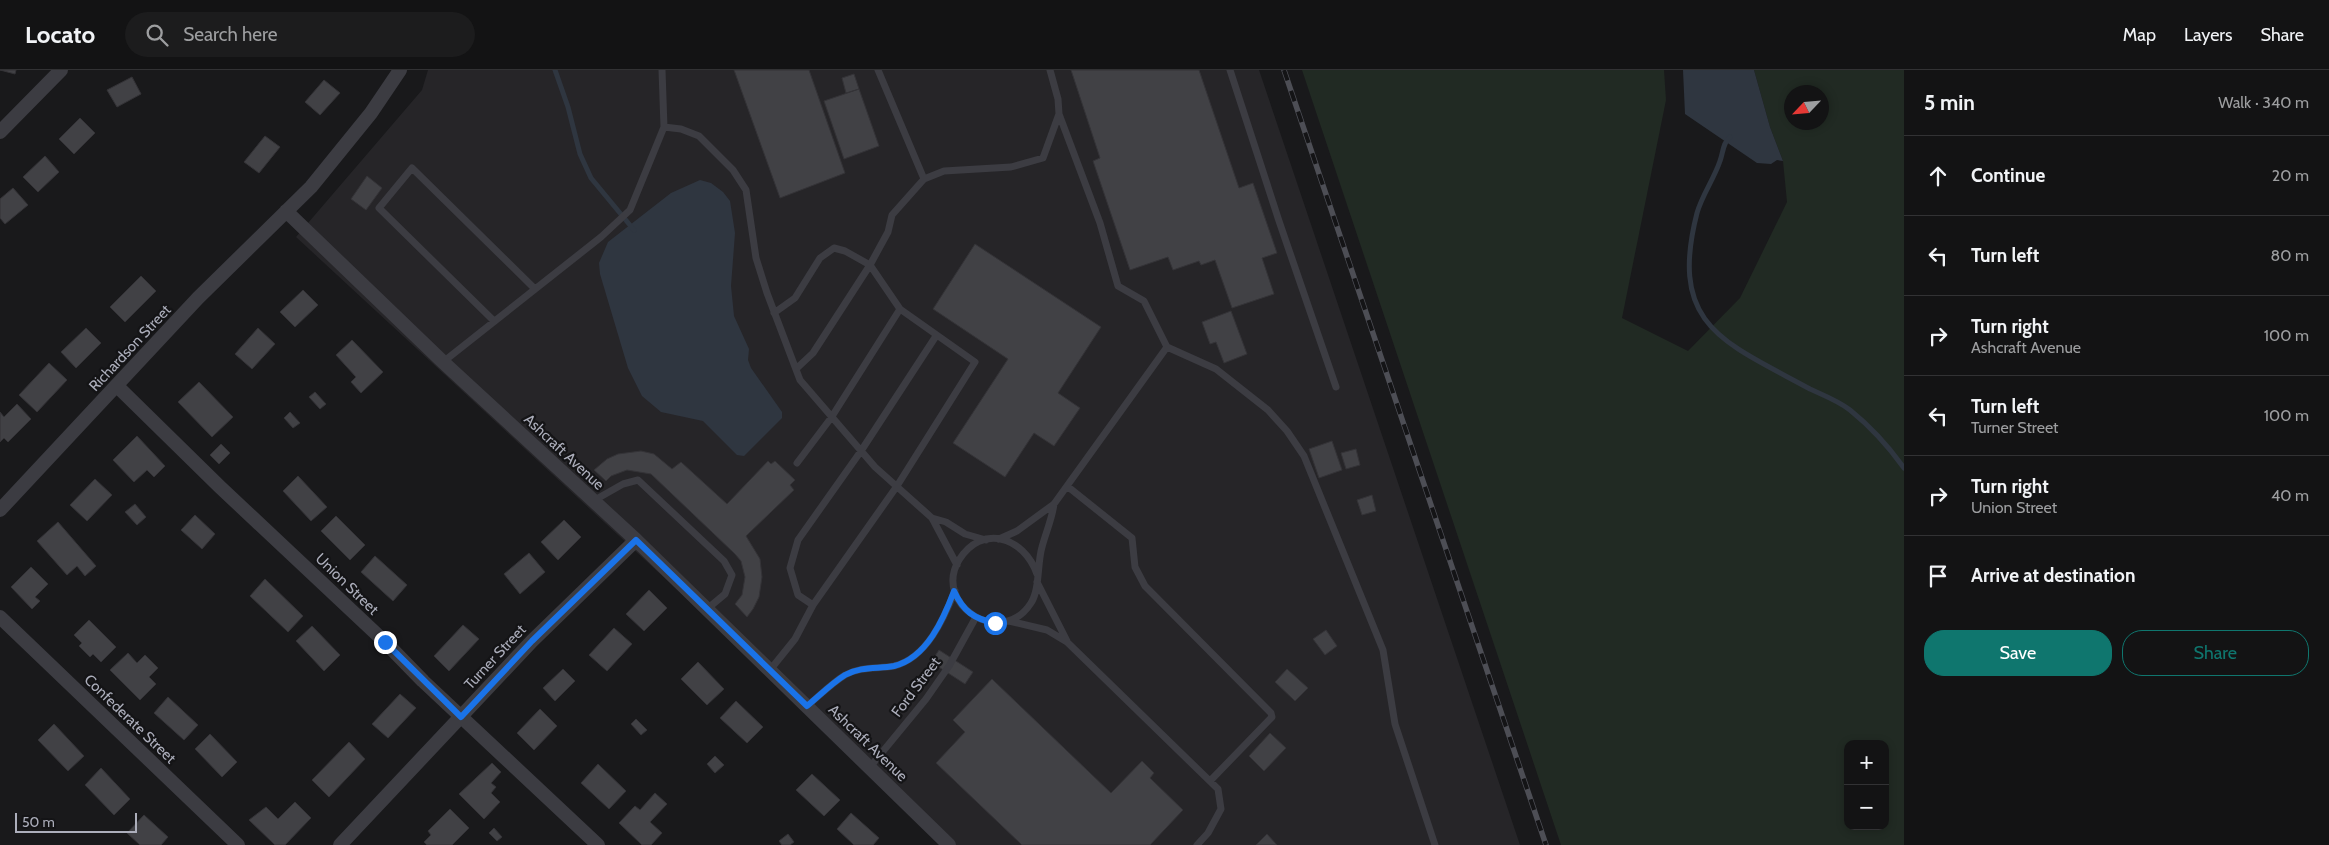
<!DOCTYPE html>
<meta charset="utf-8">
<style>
body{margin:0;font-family:Cabin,sans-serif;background:#1c1c1d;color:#f1f3f6}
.controls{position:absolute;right:15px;bottom:15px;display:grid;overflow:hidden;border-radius:10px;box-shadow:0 2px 8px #0003}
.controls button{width:45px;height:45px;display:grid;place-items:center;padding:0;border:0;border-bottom:1px solid #323234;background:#131314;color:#f1f3f6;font:25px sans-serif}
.compass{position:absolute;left:1784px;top:15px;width:45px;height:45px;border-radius:50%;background:#131314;box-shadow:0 2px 8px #0003;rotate:244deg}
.scale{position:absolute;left:15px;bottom:12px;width:122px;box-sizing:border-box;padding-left:5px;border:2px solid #acaebb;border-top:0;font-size:14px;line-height:18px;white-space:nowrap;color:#acaebb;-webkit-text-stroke:4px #141416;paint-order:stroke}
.stop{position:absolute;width:15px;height:15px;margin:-11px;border:4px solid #1a73e8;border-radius:50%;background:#fff}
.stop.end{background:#1a73e8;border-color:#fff;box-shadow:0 1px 5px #0008}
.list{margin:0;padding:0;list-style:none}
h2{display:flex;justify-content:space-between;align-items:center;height:65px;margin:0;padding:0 20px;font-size:21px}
h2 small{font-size:16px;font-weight:400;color:#9d9ea0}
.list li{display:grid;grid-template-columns:32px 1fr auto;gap:15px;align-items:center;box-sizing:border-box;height:80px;padding:0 20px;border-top:1px solid #323234}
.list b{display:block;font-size:19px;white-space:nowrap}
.list p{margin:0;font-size:16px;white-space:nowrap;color:#9d9ea0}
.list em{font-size:16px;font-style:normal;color:#9d9ea0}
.actions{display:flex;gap:10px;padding:15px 20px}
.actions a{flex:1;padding:11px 0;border:1px solid #0f766e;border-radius:20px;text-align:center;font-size:18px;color:#0f766e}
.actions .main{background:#0f766e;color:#fff}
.icon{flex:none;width:28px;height:28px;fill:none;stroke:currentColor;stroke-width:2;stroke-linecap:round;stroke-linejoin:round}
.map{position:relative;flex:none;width:1904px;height:775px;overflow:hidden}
header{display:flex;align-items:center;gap:30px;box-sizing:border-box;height:70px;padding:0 25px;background:#131314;border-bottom:1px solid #323234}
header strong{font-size:24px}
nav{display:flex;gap:28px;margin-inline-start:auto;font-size:18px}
.search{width:350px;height:45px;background:#1c1c1d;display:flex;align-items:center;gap:12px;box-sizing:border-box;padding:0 18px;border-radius:28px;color:#9d9ea0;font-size:19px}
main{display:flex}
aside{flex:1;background:#131314}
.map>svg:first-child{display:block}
.built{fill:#262528}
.green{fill:#212a23;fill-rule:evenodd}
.water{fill:#2f3640}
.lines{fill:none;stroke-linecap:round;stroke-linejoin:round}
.stream{stroke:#2f3640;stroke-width:5}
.building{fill:#414145;stroke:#343337}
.lane{stroke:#3c3c42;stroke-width:7}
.street{stroke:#3c3c42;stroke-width:14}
.rail-casing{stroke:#4d4e55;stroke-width:5.5}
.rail{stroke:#141416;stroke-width:4;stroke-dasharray:11;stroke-linecap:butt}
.route{stroke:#1a73e8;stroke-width:6}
.labels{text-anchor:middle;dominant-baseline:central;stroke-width:4.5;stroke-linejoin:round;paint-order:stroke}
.street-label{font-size:15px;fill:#acaebb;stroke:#141416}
</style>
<header>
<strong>Locato</strong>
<div class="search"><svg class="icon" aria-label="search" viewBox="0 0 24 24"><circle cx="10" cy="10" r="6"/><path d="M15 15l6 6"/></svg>Search here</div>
<nav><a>Map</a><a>Layers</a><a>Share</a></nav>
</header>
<main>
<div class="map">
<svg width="1904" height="775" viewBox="0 0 1904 775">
<rect width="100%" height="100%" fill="#19191b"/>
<path class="built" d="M428,0h831l261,775h-567l-657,-608 126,-147z"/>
<path class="green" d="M1302,0h362l2,30 -44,218 66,33 52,-53 47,-96 -4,-41 -13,-34 -16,-57h150v775h-343zM1792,22h30v30h-30zM1848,674h37v82h-37z"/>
<path class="water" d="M1683,0h71l16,57 13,34 -6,-1 -6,4 -14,-1 -72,-49z
M700,110l11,3 12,9 7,9 5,32 -4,53 3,30 15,33 -1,11 3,8 31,44v6l-38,38 -7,-1 -34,-34 -42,-9 -19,-16 -14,-28 -28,-94 -1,-11 9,-21 63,-49z"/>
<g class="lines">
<path class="stream" d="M555,0l13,37 12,47 11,24 43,52
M1730,67c-7,5 -7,16 -10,24 -6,18 -18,34 -23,52 -29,113 27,129 113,176 13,6 29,12 40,21 21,17 39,37 54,58"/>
</g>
<path class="building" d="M0,0h16l-1,4z
M734,0h75l36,103 -65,25z
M1071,0h128l40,118 14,-5 24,70 -15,5 12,36 -42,14 -17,-48 -14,5 -2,-4 -26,9 -5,-13 -38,13 -37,-109 7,-3z
M854,4l5,15 -13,4 -4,-15z
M132,7l9,17 -24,13 -10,-17z
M324,10l16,13 -20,22 -15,-13z
M859,19l20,57 -35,13 -20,-58z
M80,48l15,15 -21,21 -15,-15z
M265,66l15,11 -21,26 -15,-11z
M45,86l14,16 -21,20 -15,-15z
M367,106l15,12 -16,22 -15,-11z
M13,118l15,17 -23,19 -5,-6v-19z
M975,174l126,83 -43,66 22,15 -26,38 -20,-13 -29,44 -52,-34 55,-84 -75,-50z
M141,206l15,15 -31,31 -15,-15z
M303,220l15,15 -23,22 -15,-15z
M1231,241l16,43 -23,9 -8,-21 -6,2 -8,-22z
M86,258l15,15 -25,25 -15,-16z
M258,258l17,16 -23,25 -17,-15z
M352,270l31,32 -22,21 -10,-11 5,-5 -20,-22z
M49,293l18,17 -30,32 -18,-17z
M199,312l34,35 -21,20 -34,-35z
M315,322l11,12 -6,5 -11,-12z
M17,334l14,15 -23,23 -4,-4 -4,4v-30l4,5z
M290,342l10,11 -7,5 -9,-10z
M137,366l28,30 -11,11 -7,-7 -13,12 -21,-22z
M1332,371l10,29 -23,8 -10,-29z
M221,374l9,9 -11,11 -9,-9z
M1356,379l4,16 -14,4 -5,-16z
M641,381l13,3 18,15 9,-7 46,42 41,-43 3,3 4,-3 20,19 -5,5 4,5 -48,46 14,23 2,18 -3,20 -6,12 -6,8 -12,-13 7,-9 3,-18 -4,-16 -6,-7 -84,-80 -24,-4 -16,6 -5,5 -12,-11 13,-11 11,-5z
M298,406l29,31 -16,14 -28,-30z
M95,409l17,16 -25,26 -17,-16z
M1372,425l4,16 -14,4 -5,-15z
M135,434l11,13 -9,8 -12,-13z
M195,445l20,19 -13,15 -21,-19z
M336,446l29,29 -15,15 -29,-29z
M564,450l17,17 -23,23 -17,-18z
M58,452l38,44 -11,10 -8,-10 -10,9 -30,-34z
M529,483l16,19 -25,22 -16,-20z
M375,486l32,29 -14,16 -32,-29z
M31,497l17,17 -13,13 5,4 -8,8 -21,-22z
M265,509l38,37 -15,16 -38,-36z
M649,520l18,18 -23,23 -18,-17z
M89,550l27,27 -15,15 -8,-8 -3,3 -11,-11 3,-3 -8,-8z
M463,555l16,14 -30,32 -15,-15z
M312,556l28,29 -16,16 -28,-30z
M614,558l18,16 -25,27 -18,-16z
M1326,560l11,16 -12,9 -12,-16z
M939,580l34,22 -8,12 -34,-22z
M128,583l9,10 8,-8 13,13 -9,9 7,7 -16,16 -30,-30z
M698,592l26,27 -17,16 -26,-26z
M563,599l12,12 -20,20 -12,-13z
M1287,599l21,19 -13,13 -20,-19z
M992,609l119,114 31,-32 12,12 -4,5 33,32 -33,35h-128l-86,-82 29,-31 -12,-12z
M400,624l16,14 -28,30 -16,-14z
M168,627l30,28 -14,15 -30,-27z
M736,631l27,26 -16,16 -27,-25z
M540,639l17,17 -23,24 -17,-17z
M636,649l11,11 -6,5 -10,-11z
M54,654l30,32 -16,15 -30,-31z
M1270,663l16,15 -22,23 -15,-15z
M210,664l27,28 -15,15 -27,-28z
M349,672l16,17 -36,38 -17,-17z
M715,686l9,9 -9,8 -8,-9z
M492,693l9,9 -10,11 5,4 -5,6 9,9 -16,17 -25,-25z
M598,694l28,27 -17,18 -28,-26z
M101,698l29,31 -16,16 -29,-30z
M812,704l28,26 -16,16 -28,-26z
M655,723l12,11 -17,18 12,11 -11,12h-9l-23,-22 16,-17 5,4z
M295,732l16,16 -26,27h-10l-26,-25 17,-13 12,12z
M450,739l19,19 -17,17h-25l-3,-3 7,-7 -3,-4z
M851,743l28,25 -6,7h-19l-17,-16z
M144,745l24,22 -7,8h-21l-13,-12z
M494,758l8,9 -5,4 -8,-8z
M788,764l6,8 -4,3h-8l-3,-4z
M1267,764l10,11h-21z"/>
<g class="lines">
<path class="lane" d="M878,0l46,109
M1050,0l8,29 1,15 41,109 18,63 26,15 23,46 49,22 52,41 19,21 17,25 79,194 12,74 40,121
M1230,0l49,151 57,166
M664,57l17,2 18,7 34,34 13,20 10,68 11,35 33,87 75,87 57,51 25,47
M494,251l-115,-113 33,-40 123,121
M443,292l158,-125 29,-27 34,-83 -2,-57
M796,299l17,-16 57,-88 18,-33 4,-17 32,-36 20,-8 67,-4 32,-9 16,-44
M797,393l34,-45 69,-109
M1067,416l65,52 3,29 10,19 126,127 1,4 -62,64
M593,431l30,-17 15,-4 86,81 8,14 -7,19 -18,15
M932,448l14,4 19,12 21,6
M999,469l18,-8 37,-27 113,-157
M1037,504c-13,-37 -55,-51 -78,-14 -27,45 43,89 72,43 9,-14 6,-39 11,-56 4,-15 10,-28 12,-43
M1037,512l30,59
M813,535l-15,-10 -8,-27 8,-28 63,-89 75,-115
M1009,551l38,9 20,12 151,147 3,20 -13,24 -11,12
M770,600l25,-31 18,-34 84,-119 78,-124 -75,-53 -30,-44 -25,-14 -11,-3 -14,10 -25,40 -21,15
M807,636c12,-10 25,-23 38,-31 16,-9 33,-6 49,-9 33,-8 50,-48 61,-75
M870,697l56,-68 23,-33 27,-49"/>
<path class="street" d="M0,62l61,-62
M286,141l157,151 193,178 313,305
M117,316l103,101 165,155 38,39 175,164
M0,440l198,-212 113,-111 60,-74 29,-43
M0,547l238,228
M340,775l192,-204 104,-101"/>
<g class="rail-casing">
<path id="rail" d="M1284,0l262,775"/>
</g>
<use href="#rail" class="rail"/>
</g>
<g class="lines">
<path class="route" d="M385,572l76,75 71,-76 104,-101 171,166c12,-10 25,-23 38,-31 16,-9 33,-6 49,-9 33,-8 50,-48 60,-75 9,20 20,28 41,32"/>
</g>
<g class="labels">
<g class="street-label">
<text transform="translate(130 278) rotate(-47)">Richardson Street</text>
<text transform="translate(564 382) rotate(43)">Ashcraft Avenue</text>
<text transform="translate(347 514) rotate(44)">Union Street</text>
<text transform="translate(495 587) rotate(-47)">Turner Street</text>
<text transform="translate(916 617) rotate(-53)">Ford Street</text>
<text transform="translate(130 649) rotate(44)">Confederate Street</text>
<text transform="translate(868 673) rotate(44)">Ashcraft Avenue</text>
</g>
</g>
</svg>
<div class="controls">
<button>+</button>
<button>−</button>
</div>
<svg class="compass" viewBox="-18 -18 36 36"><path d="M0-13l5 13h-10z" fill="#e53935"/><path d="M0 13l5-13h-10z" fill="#9d9ea0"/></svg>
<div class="scale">50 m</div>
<div class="stop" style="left:995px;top:553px"></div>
<div class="stop end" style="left:385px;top:572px"></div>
</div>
<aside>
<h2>5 min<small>Walk · 340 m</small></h2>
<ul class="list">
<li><svg class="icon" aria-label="ahead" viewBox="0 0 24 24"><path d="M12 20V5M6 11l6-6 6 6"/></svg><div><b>Continue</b></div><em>20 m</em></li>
<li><svg class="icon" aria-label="left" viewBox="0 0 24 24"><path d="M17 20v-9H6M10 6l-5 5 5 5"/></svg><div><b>Turn left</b></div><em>80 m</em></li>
<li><svg class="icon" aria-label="right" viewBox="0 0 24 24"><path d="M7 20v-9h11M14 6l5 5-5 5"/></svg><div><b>Turn right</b><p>Ashcraft Avenue</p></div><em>100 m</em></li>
<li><svg class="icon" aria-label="left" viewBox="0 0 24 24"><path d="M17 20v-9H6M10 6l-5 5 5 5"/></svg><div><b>Turn left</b><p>Turner Street</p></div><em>100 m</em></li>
<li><svg class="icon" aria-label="right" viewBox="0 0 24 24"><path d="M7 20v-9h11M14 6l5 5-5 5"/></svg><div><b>Turn right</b><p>Union Street</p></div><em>40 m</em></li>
<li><svg class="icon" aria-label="arrive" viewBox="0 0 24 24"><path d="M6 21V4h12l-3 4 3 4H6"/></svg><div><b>Arrive at destination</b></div></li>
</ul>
<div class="actions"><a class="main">Save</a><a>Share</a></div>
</aside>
</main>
